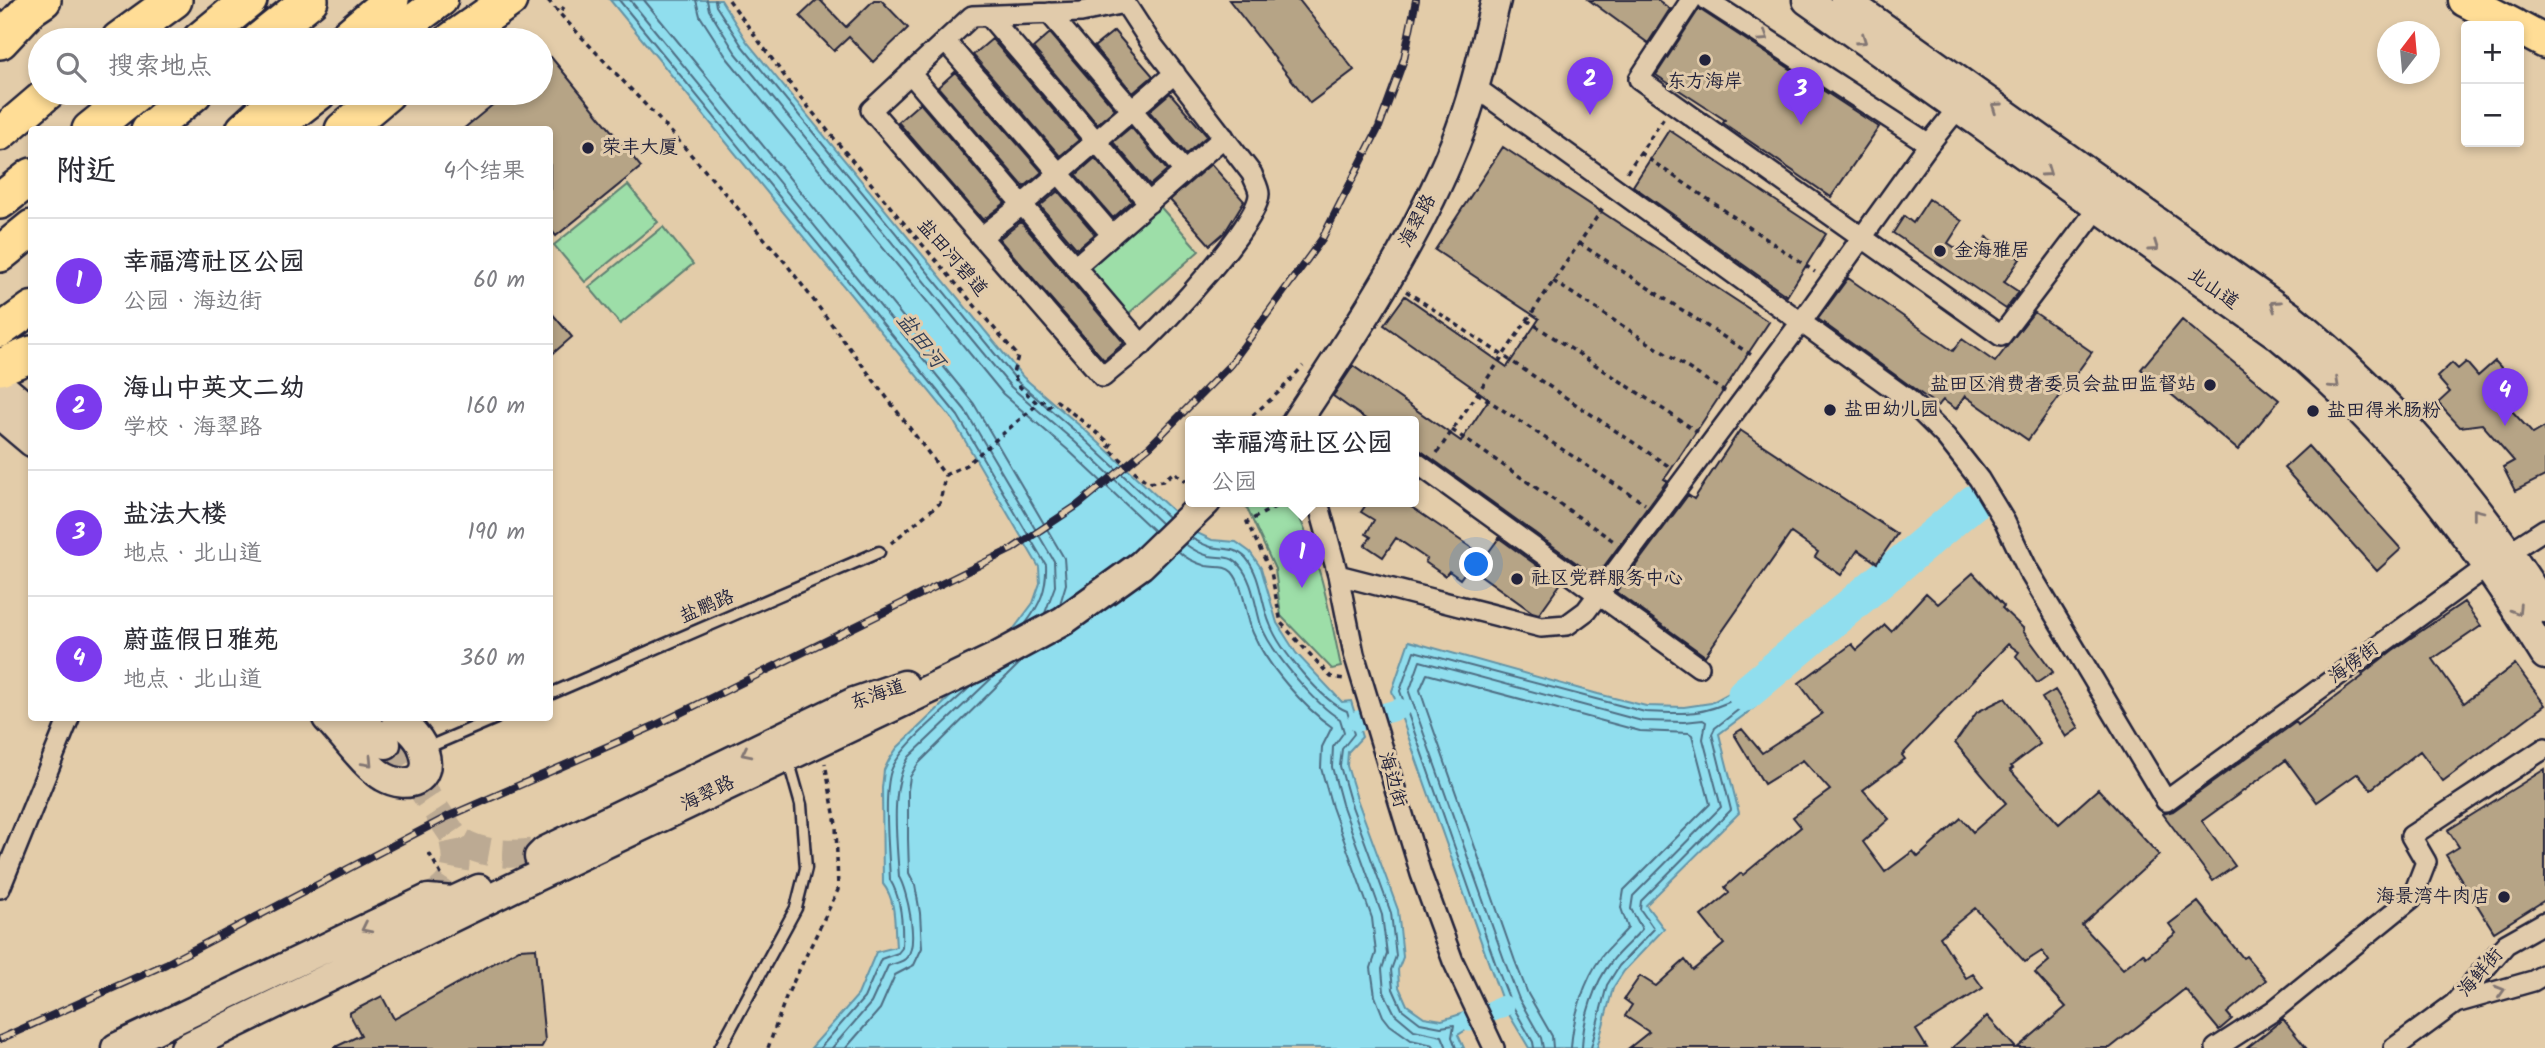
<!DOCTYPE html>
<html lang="zh">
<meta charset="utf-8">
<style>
body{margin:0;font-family:Kalam,"LXGW WenKai TC",sans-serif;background:#f7f7f7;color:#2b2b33}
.controls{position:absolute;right:21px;top:21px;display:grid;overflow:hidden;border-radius:7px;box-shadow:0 4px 10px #0003}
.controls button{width:63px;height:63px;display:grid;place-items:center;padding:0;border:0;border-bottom:2px solid #e1e1e2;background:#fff;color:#2b2b33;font:35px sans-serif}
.compass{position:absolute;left:2377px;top:21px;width:63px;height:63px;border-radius:50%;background:#fff;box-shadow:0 4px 10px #0003;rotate:16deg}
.you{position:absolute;left:1477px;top:565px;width:24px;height:24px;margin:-18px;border:5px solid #fff;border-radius:50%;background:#1a73e8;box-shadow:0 0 0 10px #1a73e833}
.badge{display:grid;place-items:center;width:46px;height:46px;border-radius:50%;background:#7c3aed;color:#fff;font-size:23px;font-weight:700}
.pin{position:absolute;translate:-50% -58px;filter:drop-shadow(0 2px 4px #0008)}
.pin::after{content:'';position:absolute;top:37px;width:24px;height:21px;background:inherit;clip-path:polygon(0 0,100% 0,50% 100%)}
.popup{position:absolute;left:1185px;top:416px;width:234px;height:91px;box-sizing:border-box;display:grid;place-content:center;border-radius:7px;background:#fff;filter:drop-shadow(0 2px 5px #0005);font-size:23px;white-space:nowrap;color:#7c7c81}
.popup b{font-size:26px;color:#2b2b33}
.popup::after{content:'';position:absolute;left:50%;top:100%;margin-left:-14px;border:14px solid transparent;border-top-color:#fff}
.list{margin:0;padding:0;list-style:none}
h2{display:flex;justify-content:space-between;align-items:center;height:91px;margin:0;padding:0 28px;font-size:30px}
h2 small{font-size:23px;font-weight:400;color:#7c7c81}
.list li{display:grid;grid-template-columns:46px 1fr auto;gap:21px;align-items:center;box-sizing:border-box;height:126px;padding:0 28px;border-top:2px solid #e1e1e2}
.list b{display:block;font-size:26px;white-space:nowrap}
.list p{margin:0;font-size:23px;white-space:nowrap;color:#7c7c81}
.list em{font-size:23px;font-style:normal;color:#7c7c81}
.icon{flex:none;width:38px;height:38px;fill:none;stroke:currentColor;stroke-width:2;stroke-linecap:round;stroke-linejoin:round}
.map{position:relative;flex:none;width:2545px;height:1048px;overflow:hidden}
.search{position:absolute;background:#fff;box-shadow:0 4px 10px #0003;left:28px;top:28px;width:525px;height:77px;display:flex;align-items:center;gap:18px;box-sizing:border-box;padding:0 24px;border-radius:38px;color:#7c7c81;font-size:26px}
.panel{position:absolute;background:#fff;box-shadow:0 4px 10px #0003;left:28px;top:126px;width:525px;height:595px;border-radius:7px}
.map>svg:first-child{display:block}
.green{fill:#9ddea8;stroke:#608072;stroke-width:2}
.water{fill:#90deee;stroke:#6493a6;stroke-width:2}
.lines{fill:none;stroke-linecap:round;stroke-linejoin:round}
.shore{stroke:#4e6d83;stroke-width:2}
.canal{stroke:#90deee;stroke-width:21}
.river{stroke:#90deee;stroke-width:35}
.building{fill:#b6a486;stroke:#22223b;stroke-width:2}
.secondary-tunnel{stroke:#bcaa93;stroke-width:28;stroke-dasharray:28 14;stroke-linecap:butt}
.lane-casing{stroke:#22223b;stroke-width:15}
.street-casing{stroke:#22223b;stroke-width:24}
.secondary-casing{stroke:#22223b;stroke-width:33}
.primary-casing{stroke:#22223b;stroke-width:37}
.highway-casing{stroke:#22223b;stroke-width:40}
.path{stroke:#22223b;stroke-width:3.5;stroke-dasharray:5 5;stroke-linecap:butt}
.lane{stroke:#e1cbab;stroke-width:10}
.street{stroke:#e1cbab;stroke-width:19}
.secondary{stroke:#e1cbab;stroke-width:28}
.primary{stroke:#ffdd96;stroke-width:32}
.highway{stroke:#ffdd96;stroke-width:35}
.rail-casing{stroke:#22223b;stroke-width:8}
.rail{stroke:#e1cbab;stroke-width:5;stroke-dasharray:16;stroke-linecap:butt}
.oneway{stroke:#827673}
.poi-dot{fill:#22223b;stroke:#e1cbab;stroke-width:2.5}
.labels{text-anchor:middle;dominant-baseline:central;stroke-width:6;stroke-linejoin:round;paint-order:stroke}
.poi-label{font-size:19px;fill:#22223b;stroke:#e1cbab;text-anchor:start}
.street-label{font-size:19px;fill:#22223b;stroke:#e1cbab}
.water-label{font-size:21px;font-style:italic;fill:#323e56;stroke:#e1cbab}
</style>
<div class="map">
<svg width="2545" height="1048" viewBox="0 0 2545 1048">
<rect width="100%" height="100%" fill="#e3cca9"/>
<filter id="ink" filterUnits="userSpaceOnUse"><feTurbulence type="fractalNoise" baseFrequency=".0143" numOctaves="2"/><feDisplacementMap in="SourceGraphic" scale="14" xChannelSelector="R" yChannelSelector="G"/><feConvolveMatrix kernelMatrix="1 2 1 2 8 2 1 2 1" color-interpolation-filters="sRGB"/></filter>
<g filter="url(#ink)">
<path class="green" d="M628,185l30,37 -73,60 -31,-37z
M1158,204l41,47 -72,64 -42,-47z
M663,227l30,37 -73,60 -31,-37z
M1249,502h43c28,54 37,107 49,165l-9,2 -51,-53 -6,-47 -30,-65z"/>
<path class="water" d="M610,0h111l26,42 276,335 63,54 111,102 15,7 24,2 14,10 11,16 16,55 19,30 46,49 9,-1 11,36 -14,15 -1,14 10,33 41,111 5,47 -5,13 1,17 8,18 17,12 18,3 22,-7 7,14 -13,8 6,13h-653l47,-53 18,-43 20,-5c-2,-21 1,-46 -13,-63l-1,-96 2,-18 5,-10 8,-12 98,-94 38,-51 7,-20 -1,-16 -86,-147z
M1409,641l189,53 48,12 38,1 27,-4 29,-16 15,20 -36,27 20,79 -93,92 18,24 -40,42 -11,17 -16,60h-68l-25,-42 -112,-315z"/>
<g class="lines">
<path class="shore" d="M619,0l339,416 88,149c1,24 -6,40 -20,58
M630,0l335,410 89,151 1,25 -10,27
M644,0l330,404 90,154 2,26 -6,20
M696,0l4,16 27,42 276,336 65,56 86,81
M707,0l2,10 26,42 276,335 64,55 86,81
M715,0l1,6 26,40 276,336 63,54 87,81
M1191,538c6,3 13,7 20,9 14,3 24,0 35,11 15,18 15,45 24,66 9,25 53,78 77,87l7,23 -12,15 -2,17 10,35 41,112 5,43 -5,14 2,19 9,20 18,14 21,4 13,-2 -2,12 4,11
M1185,544c7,5 16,10 24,12 12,2 22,-1 30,9 14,15 16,41 22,60 9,26 56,81 79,94l4,13 -11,15 -1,20 10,37 40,111 5,39 -5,15 2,23 11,22 19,16 28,6 5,12
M1178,551c7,7 18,12 28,15 9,2 19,-1 26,6 13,15 13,43 21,61 13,31 51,75 79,94l-10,20 -1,21 11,39 40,111 4,35 -5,15 4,28 8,20 7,9 21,15 22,5 2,3
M820,1048l44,-50 17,-39 17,-6 4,-5c1,-23 0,-49 -12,-68 -1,-28 -7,-85 1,-109 8,-24 58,-64 78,-83
M832,1048l39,-45 17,-37c6,-3 15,-3 19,-9 12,-13 0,-67 -8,-80 -2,-36 -10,-89 10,-120l85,-81
M846,1048l34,-39 15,-34 19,-10 8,-17 -2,-35 -5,-28 -6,-12 -1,-34v-49l2,-13 8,-13 104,-103
M1534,1048l-1,-6 -22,-39 -14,-35 -97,-277 14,-40 231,61c38,2 57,4 92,-14l6,5 -1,4 -27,21 -3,6 19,76 -90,91 -1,8 14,20 -35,37 -12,19 -16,63
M1543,1048l-2,-10 -22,-39 -13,-34 -97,-273 11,-31 222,60 42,1 19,-2 3,2 -3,17 18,68 -88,89 -2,13 11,20c-9,11 -21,20 -30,32 -18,22 -29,58 -30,87
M1553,1048l-1,-12 -24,-42 -13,-33 -88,-250 -7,-21 7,-16 213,57 49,2 3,2 18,69 -86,86 -3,18 7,20c-8,9 -18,18 -26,28 -18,24 -29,61 -31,92"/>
<path class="canal" d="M1358,721l41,-12
M1469,1021l35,-15"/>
<path class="river" d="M1745,694l229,-192"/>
</g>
<path class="building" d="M817,0h3l26,27 28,-27h7l27,28 -35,34 -24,-25 -15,14 -34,-35z
M1229,0h70l55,70 -44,33z
M1589,0h69l12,9 -22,34z
M1699,9l180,118 -48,70 -108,-74 2,-3 -69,-45z
M1114,31l39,45 -20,17 -39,-46z
M1050,33l65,76 -18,15 -64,-76z
M992,39l87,101 -19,16 -87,-101z
M551,57l90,110 -85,69 -6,-8v-98h-88l45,-37h34v-28z
M955,72l87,100 -18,15 -86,-100z
M1170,93l37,43 -21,18 -37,-43z
M920,103l85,100 -22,17 -85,-98z
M1131,127l36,43 -17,15 -37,-43z
M1669,130l157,104 -39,62 -154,-110z
M1503,147l266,175 -101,152 -4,5 3,2 -71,96 -175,-126 -7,-2v-27h-44l-37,-26 20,-30 108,75 28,-42 -105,-74 21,-29 102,71 32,-48 -104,-69z
M1095,158l37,43 -19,17 -37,-43z
M1211,164l33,37 -19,31 -15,13 -40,-45z
M1058,191l37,43 -18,15 -37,-43z
M1929,199l33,22 -14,22 24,16 15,-22 33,22 -16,23 15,10 -13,17 -113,-76 11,-17 9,7z
M1021,222l103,121 -20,17 -105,-121z
M1848,278l105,73 9,-12 33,23 39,-50 58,40 -64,88 -63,-44 -9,13 -13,-9 -5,6 -120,-87z
M550,311l22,26 -22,19z
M2182,320l97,80 -41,50 -97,-81z
M2495,361l22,24 -16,14 32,35 12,-7v49l-30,15 -12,-24 11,-6 -32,-37 -22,3 -22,-24 12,-11 -13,-15 15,-14 6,6 8,-7 12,14z
M1740,430l157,104 -20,29 -19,-13 -17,25 -26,-18 3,-5 -27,-19 -86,123 -89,-64 72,-97 6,4z
M2308,446l93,103 -24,22 -93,-103z
M1368,502h36l81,55 14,-19 62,45 -22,31 -7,-2 -63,-45 -9,12 -11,-8 -4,5 -20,-14 2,-3 -31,-21 -13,19 -18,-12 6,-8 -5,-3 8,-14 -13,-8z
M1973,573l31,33 -2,2 22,21 -1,2 30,41 -16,11 -21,-27 3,-4 -11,-8 -106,111 3,4 -42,31 26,29 -26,23 22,30 28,-21 5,6 43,-39 12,14 33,-29 -51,-60 22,-31 28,-14 35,46 -29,22 2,2 -3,2 49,54 39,-35 61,66 -77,70 41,44 20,-16 3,4 30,-24 -7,-9 29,-22 45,56 3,-2 20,24 -39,33 5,6 -13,11 -34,-41 -75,59h-93l49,-41 -31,-34 14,-12 -7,-10 -17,11 -50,-54 -35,29 26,41 7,-4 10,14 -67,42 11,18h-298l20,-16 -24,-16 7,-11 -8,-6 16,-23 16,10 29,-26 8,10 31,-26 -23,-28 28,-23 -4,-6 16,-14 2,2 58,-48 -8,-10 37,-27 -27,-30 -39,24 -30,-50 8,-5 20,24 60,-39 -23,-31 53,-39 5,6 28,-25 6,6 35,-38 12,11z
M2464,602l17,24 -48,33 31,44 51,-39 30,41 -102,76 -23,-30 -49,38 -13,-16 -41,29 -31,-42 -84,61 33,45 -22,15 -50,-67 10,-3 123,-89 2,3 65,-49 -1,-2 31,-24z
M2055,690l24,38 -13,9 -24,-39z
M2545,769v131l-51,32 -48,-77 13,-8 -11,-17z
M536,948l9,93 -4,7h-208l28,-13 -12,-22 33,-17 12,23 125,-70z
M1987,1016l29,32h-64z
M2283,1019l23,29h-59z"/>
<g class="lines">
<path class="secondary-tunnel" d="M386,744l19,20 50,74c28,19 58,17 90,13
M428,899c32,-17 31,-36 23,-68"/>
<g class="lane-casing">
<path id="lane" d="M550,694l329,-142
M424,749l72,-31
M720,1048l76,-140 10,-40 -5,-63 -13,-46"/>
</g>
<g class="street-casing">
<path id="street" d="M1123,0l28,43 101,131c2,6 7,14 7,20 0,29 -94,130 -119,152 -12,11 -25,20 -37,31l-232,-267 101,-94 109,-4 44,-9
M1691,0l-52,79 362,257 103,-136
M1707,0l222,144
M1049,13l135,158
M989,16l160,187
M945,41l167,194
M910,73l232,272
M1475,87l434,313 37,37 33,42 26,43 23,48 138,231 322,-235 57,-37
M981,237l41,-32 153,-132
M1075,267l149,-130
M1414,461l285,206
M1318,502l20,73 16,79 67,220 32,87 41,87
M1338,575l203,52 26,-2 19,-14 216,-290 127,-177 29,-36
M0,888l69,-170
M2455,1003l78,-22 12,-7
M2216,1048l57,-37 139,-113 14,-36 -15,-26 134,-88
M2394,1048l60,-44 52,-60 39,-22"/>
</g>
<g class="secondary-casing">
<path id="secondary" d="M1807,0l472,336c113,93 190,195 266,319
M1845,0l446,317c99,81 186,182 254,291
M0,385l32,27
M0,415l32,27
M1296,422c59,-89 119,-179 159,-278 19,-47 29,-95 41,-144
M327,718c17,17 37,47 57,59 23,13 49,4 40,-25 -3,-14 -17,-25 -27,-34
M360,718l26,26
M539,857l6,-6 309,-149 50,-17
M116,1048l312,-149 25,2 26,-12
M185,1048l325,-159 483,-230 70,-38 78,-56 65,-63"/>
</g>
<g class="primary-casing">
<path id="primary" d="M2465,0l50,26
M2519,28l26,14
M387,40l54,-40
M272,130l48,-37
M0,134l48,-41
M0,331l32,-23"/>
</g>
<g class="highway-casing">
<path id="highway" d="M119,40l55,-40
M200,40l49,-40
M260,40l50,-40
M344,40l47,-40
M452,40l57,-40
M0,41l31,-33 12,-8
M90,130l46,-37
M149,130l45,-37
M244,130l40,-37
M343,130l44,-37
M0,201l32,-25
M0,254l32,-26
M0,367l32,-13"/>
</g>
<path class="path" d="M548,0l11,13
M729,0l67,92 101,123 121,141 -5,17 6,13 19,18 5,-3 5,6 9,-6 54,43 -3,4 40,35 15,-2 11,-9 10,9 6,-5
M564,7l-5,6 113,120 112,128 161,214 21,-10 72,-61
M1640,153l175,119
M1627,172l37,-54
M1579,243l174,113
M1553,281l172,111
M1406,291l264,176
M1527,320l171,112
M1477,393l168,111
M1245,422l34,-30 24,-26
M1452,430l163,112
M1437,453l168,-248
M1284,502l-37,20 24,50 10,51 50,54 13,2
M891,543l49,-40 5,-28
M429,853l14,25
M768,1048l18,-51 52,-107 -2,-66 -11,-61"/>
<use href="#lane" class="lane"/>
<use href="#street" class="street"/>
<use href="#secondary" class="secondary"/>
<use href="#primary" class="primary"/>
<use href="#highway" class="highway"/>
<g class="rail-casing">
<path id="rail" d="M0,1039l166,-75 281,-147 207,-91 358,-177 66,-44 72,-59 80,-81 92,-126 57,-112 25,-68 12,-59"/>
</g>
<use href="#rail" class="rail"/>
</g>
<defs><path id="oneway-chevron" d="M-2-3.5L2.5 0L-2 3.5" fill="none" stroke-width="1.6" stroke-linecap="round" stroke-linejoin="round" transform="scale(1.75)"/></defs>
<g class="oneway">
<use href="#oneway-chevron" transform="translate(1764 37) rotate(33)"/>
<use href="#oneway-chevron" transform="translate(1862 40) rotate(35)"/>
<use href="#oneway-chevron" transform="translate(1996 107) rotate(-145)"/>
<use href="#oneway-chevron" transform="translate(2047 172) rotate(35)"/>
<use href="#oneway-chevron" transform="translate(2154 247) rotate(35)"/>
<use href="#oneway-chevron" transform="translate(2275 305) rotate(-145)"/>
<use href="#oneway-chevron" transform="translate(2335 384) rotate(43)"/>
<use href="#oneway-chevron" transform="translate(2477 513) rotate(-128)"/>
<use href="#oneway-chevron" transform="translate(2517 610) rotate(58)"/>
<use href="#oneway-chevron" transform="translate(746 753) rotate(154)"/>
<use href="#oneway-chevron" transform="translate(368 762) rotate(47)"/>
<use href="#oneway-chevron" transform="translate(366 928) rotate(154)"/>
<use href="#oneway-chevron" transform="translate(2500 991) rotate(-16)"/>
</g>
</g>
<g class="poi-dot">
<circle cx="1705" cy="60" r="7"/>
<circle cx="588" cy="148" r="7"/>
<circle cx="1940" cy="251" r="7"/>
<circle cx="2210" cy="385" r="7"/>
<circle cx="1830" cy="410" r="7"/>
<circle cx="2313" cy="411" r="7"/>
<circle cx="1517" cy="579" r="7"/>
<circle cx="2504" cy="897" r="7"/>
</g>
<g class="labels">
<g class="poi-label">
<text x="1705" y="82" text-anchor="middle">东方海岸</text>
<text x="602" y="148">荣丰大厦</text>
<text x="1954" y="251">金海雅居</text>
<text x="2196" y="385" text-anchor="end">盐田区消费者委员会盐田监督站</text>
<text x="1844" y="410">盐田幼儿园</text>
<text x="2327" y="411">盐田得米肠粉</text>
<text x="1531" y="579">社区党群服务中心</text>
<text x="2490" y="897" text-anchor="end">海景湾牛肉店</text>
</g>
<g class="street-label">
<text transform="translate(1418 221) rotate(-62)">海翠路</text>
<text transform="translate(952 258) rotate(49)">盐田河碧道</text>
<text transform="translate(2213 289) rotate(35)">北山道</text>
<text transform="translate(707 607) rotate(-23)">盐鹏路</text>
<text transform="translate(2354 663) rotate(-36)">海傍街</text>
<text transform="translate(878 695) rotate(-19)">东海道</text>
<text transform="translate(1392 780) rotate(73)">海边街</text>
<text transform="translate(708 794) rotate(-26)">海翠路</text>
<text transform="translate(2481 973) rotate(-49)">海鲜街</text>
</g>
<g class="water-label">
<text transform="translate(920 341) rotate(52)">盐田河</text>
</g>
</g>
</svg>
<div class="controls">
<button>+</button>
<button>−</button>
</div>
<svg class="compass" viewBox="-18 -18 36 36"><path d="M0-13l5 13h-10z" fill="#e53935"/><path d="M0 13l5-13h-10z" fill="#7c7c81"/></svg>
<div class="you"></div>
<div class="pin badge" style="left:1302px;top:588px">1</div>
<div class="popup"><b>幸福湾社区公园</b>公园</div>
<div class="pin badge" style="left:1590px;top:115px">2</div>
<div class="pin badge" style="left:1801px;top:125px">3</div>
<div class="pin badge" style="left:2505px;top:426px">4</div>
<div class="search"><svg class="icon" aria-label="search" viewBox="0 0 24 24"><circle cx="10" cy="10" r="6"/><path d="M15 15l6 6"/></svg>搜索地点</div>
<section class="panel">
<h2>附近<small>4个结果</small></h2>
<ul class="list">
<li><span class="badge">1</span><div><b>幸福湾社区公园</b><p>公园 · 海边街</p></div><em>60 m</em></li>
<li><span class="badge">2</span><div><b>海山中英文二幼</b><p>学校 · 海翠路</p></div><em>160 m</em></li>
<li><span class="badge">3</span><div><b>盐法大楼</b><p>地点 · 北山道</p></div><em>190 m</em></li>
<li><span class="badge">4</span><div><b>蔚蓝假日雅苑</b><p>地点 · 北山道</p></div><em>360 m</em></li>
</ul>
</section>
</div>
